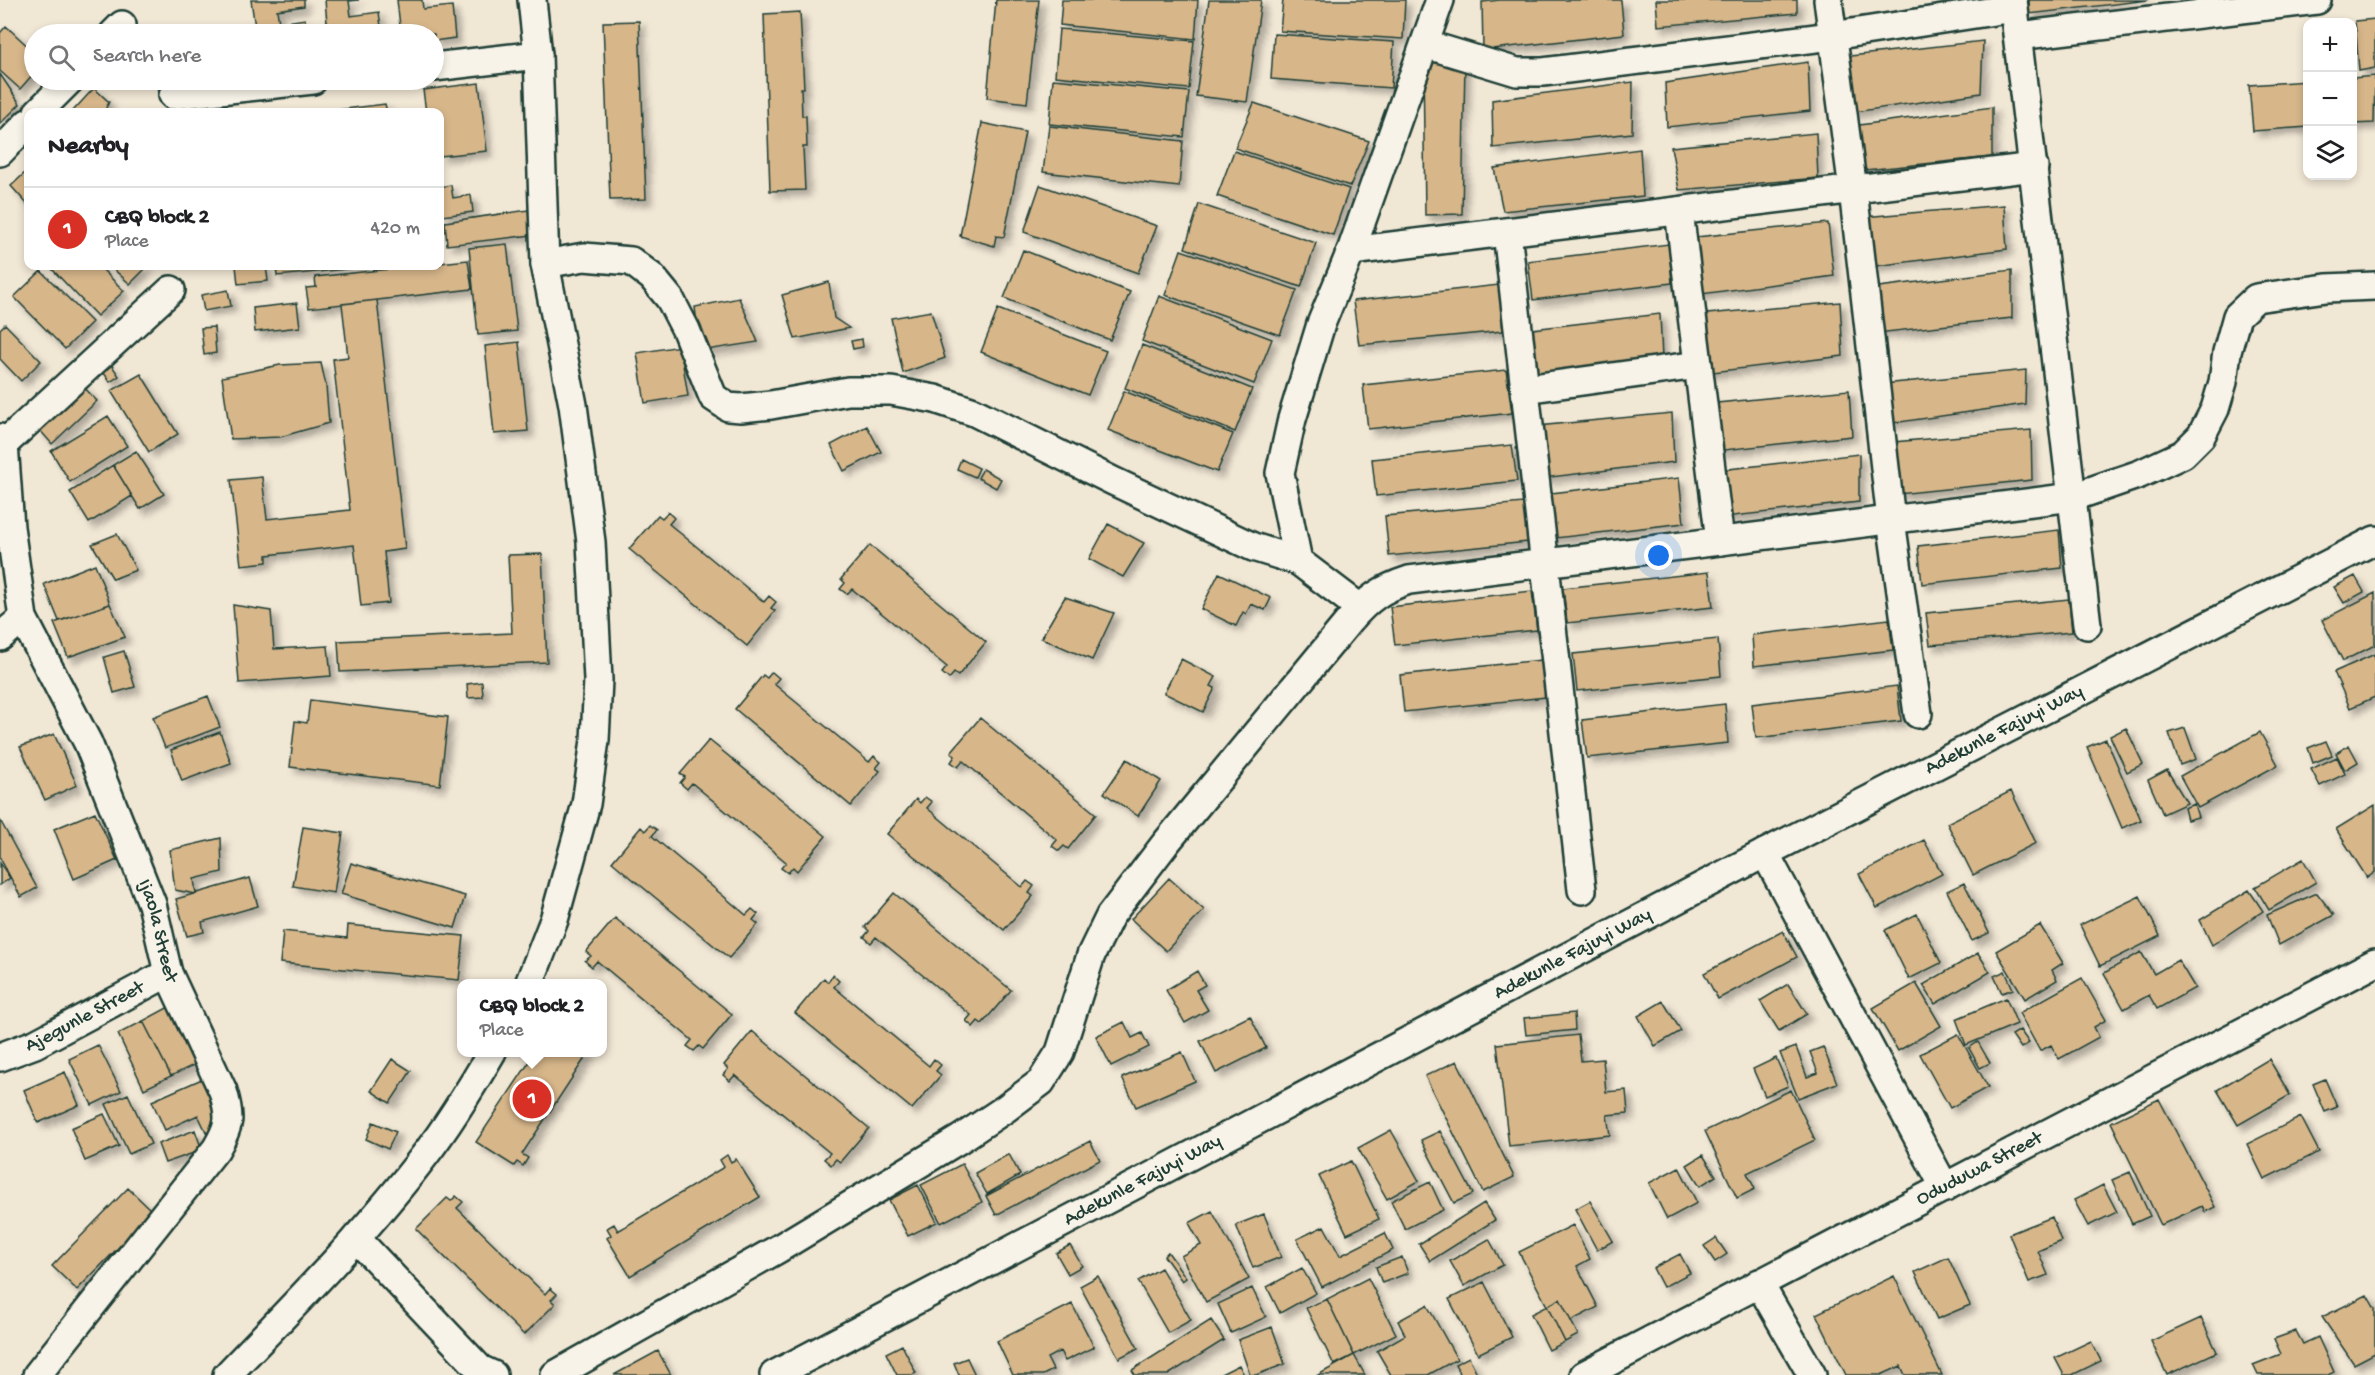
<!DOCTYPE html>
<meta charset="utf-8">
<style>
body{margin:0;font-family:"Gochi Hand",sans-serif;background:#f2f2f2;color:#202124}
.controls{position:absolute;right:18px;top:18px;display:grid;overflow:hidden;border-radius:12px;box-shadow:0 3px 9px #0003}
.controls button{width:54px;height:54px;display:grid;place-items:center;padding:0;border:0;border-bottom:2px solid #e0e0e0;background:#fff;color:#202124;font:30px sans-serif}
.you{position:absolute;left:1659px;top:556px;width:21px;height:21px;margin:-15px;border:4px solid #fff;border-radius:50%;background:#1a73e8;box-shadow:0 0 0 9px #1a73e833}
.badge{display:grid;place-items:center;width:39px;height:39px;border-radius:50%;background:#d93025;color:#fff;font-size:20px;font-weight:700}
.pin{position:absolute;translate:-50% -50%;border:3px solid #fff;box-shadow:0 2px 6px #0006}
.popup{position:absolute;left:457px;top:979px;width:150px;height:78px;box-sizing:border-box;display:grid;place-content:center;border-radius:12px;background:#fff;filter:drop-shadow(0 2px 4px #0005);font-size:20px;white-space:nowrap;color:#757577}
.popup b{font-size:22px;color:#202124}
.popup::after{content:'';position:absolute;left:50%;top:100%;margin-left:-12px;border:12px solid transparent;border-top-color:#fff}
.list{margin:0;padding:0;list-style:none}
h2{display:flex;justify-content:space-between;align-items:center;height:78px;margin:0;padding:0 24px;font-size:26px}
h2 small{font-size:20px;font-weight:400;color:#757577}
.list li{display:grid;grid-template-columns:39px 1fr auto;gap:18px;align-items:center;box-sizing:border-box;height:84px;padding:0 24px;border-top:2px solid #e0e0e0}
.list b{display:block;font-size:22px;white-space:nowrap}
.list p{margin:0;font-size:20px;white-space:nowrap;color:#757577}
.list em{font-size:20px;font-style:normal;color:#757577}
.icon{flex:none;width:33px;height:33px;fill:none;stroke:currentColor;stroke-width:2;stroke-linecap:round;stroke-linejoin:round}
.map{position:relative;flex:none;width:2375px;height:1375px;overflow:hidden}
.search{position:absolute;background:#fff;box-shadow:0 3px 9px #0003;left:24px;top:24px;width:420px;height:66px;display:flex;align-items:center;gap:15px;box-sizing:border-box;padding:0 21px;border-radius:33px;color:#757577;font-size:22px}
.panel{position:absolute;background:#fff;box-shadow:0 3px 9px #0003;left:24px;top:108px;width:420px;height:162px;border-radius:12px}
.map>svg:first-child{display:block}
.building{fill:#d7b68a;stroke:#1f3d34;stroke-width:1.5;filter:url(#shadow)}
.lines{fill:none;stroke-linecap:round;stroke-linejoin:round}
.minor-casing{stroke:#1f3d34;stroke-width:32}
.minor{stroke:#f7f3e8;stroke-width:27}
.labels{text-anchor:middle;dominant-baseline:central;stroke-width:4.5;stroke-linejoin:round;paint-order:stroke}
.street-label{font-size:20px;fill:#1f3d34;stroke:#f7f3e8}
</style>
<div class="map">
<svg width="2375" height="1375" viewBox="0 0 2375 1375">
<defs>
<filter id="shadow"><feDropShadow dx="5.5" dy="5.5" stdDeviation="3" flood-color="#0004"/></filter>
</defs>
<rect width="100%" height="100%" fill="#f1e7d5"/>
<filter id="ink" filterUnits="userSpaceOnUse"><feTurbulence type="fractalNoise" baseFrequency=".0167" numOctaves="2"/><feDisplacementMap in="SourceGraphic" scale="12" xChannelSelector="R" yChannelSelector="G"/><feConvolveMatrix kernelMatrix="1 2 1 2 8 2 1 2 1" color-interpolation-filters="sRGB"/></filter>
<g filter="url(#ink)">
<path class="building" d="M251,0h53v6l-27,4 2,13 26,-4 2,15h-51z
M325,0h34l-10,1 2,15 28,-4 3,22h-54z
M397,0h25l1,9 29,-3 3,32 -21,3v-7h-33z
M996,0h43l-12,103 -40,-5z
M1062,0h136l-3,39 -135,-14z
M1209,0h52l-14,102 -51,-6z
M1283,0h122l-2,39 -123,-8z
M1500,0h121l3,34 -141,16 -1,-48z
M1656,0h141v13l-139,13z
M2029,0h120l-120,14z
M800,12l4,76h-3l1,28h4l1,31h-4l2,43 -35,1 -6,-177z
M2375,19v49l-16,3 -4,-50z
M639,21l7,178 -36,1 -7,-178z
M6,26l28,26v21l-14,16 -20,-18v-38z
M1059,29l135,12 -5,48 -134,-13z
M1274,34l120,8 -3,46 -120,-9z
M1983,41l-2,52 -133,20 -6,-56z
M1423,60l42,4 -3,150 -37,1z
M1808,62l2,49 -143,16 -2,-44z
M0,74l20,30 -20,20z
M2375,76l-1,47 -22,1v-46z
M1053,79l136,13 -5,45 -135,-13z
M2308,81v46l-55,4 -4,-46z
M1633,82l-1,51 -139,15 -1,-48z
M479,83l8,68 -47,5v-44h-14l-3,-22z
M94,88l15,14 -5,10h-32z
M1254,103l115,38 -19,45 -115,-38z
M385,104l2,8h-58v-1z
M1992,107v50l-137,14 -3,-45z
M982,123l43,9 -21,105 -8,-1 -2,10 -34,-10z
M1049,126l134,15 -4,46 -136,-15z
M1816,133l2,45 -139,12 -8,-43z
M1640,149l3,47 -140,15 -9,-43z
M1234,151l115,38 -16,46 -116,-39z
M28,170v35l-17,-19z
M451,185l2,13 18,-3 2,17 -31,4 -2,-29z
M1040,185l117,41 -19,47 -114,-41z
M1199,204l117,39 -15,44 -116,-39z
M2004,205l3,44 -139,18 -5,-50z
M528,210l4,25 -85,10 -2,-23z
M1828,223l6,53 -140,19 -7,-57z
M507,244l10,87 -39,4 -9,-87z
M1669,244l3,39 -139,17 -5,-39z
M1023,250l107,42 -20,48 -106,-42z
M1181,250l116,40 -17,45 -115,-40z
M468,260l4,29 -163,19 -3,-20 10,-1 -1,-10 103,-11h22v-3z
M51,266h48l25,25 -27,25 -47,-49z
M110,266h38l-18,18z
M236,266h30l2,15 -30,3z
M276,266h102l-101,10z
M2012,270v48l-135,15 -6,-45z
M41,271l51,51 -27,27 -51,-52z
M829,282l5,36 15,10 -54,11 -13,-44z
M1499,285l4,46 -144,14 -6,-44z
M228,290l3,16 -27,5 -3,-16z
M1159,296l113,43 -18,45 -112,-43z
M739,298l19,44 -58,9 -5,-44z
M377,300l28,249 -21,3 5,51 -28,3 -7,-61 -87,10v7l-26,3 -10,-85 31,-3 5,42 83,-9 -17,-151 15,-2 -6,-53z
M1840,302l3,54 -138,17 -9,-58z
M297,303l3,24 -45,5 -2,-24z
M998,309l108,42 -18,44 -107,-43z
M931,311l14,47 -42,15 -12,-55z
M1660,314l2,45 -132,17 -6,-46z
M5,324l36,37 -20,20 -21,-22v-30z
M214,327l2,26 -12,2 -3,-27z
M862,339l1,8 -10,2 -2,-8z
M519,342l9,89 -34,3 -9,-88z
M1142,345l110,44 -17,43 -110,-44z
M680,346l8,50 -43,7 -8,-50z
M321,363l5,23 3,37 -49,14 -49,2 -9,-62 58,-12z
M111,364l8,12 -9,6 -8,-12z
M1506,370l6,43 -144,16 -5,-44z
M2026,370l-1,34 -139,20 -3,-40z
M141,374l37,60 -29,18 -38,-61z
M81,384l16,17 -45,43 -14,-16z
M1849,390l3,46 -137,15 -8,-47z
M1124,391l109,43 -16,38 -109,-42z
M1672,413l2,49 -131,16 -6,-52z
M108,416l19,30 -57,36 -19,-31z
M867,426l14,26 -37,19 -13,-26z
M2031,430l1,50 -134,14 -5,-52z
M1512,445l5,36 -141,15 -4,-37z
M136,451l28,43 -24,15 -27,-44z
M1859,454v48l-135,15 -4,-47z
M961,459l18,9 -4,9 -18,-8z
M113,465l19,31 -43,27 -19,-31z
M983,469l18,10 -5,9 -18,-10z
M1679,478l5,45 -137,16 -4,-45z
M1523,503l5,39 -139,14 -4,-40z
M668,512l6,6 -5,6 95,78 5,-6 7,6 -5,6 4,3 -28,35 -118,-97 29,-34 4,3z
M1108,524l36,19 -21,34 -34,-18z
M2059,530l3,38 -140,16 -4,-38z
M117,534l19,36 -23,9 -21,-35z
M870,545l116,97 -28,34 -4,-3 -5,6 -7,-6 5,-6 -95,-78 -5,5 -7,-5 5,-6 -4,-4z
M542,554l5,108 -207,10 -2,-31 174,-8 -4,-78z
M95,564l15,40 -51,17 -15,-37z
M1709,572l4,35 -146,16 -4,-35z
M1219,573l52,25 -6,12 -14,-6 -5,10 -3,-2 -7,14 -35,-17z
M2355,576l9,16 -20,11 -10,-16z
M1532,591l5,39 -142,15 -5,-38z
M2375,593v52l-32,16 -21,-41z
M1065,597l49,16 -22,47 -51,-22z
M2069,599l3,33 -142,13 -4,-32z
M110,604l15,33 -57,20 -14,-34z
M233,605l38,6 3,38 54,-3 3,30 -92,7z
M1889,619l4,31 -139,16 -2,-31z
M1718,639l3,37 -144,15 -4,-37z
M124,651l11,36 -21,6 -10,-36z
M2375,654v43l-25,11 -16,-36z
M1181,659l35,18 -5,9 4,2 -12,24 -39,-19z
M1541,660l5,37 -142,15 -4,-37z
M772,672l7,6 -5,6 95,78 5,-6 7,6 -5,6 4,3 -29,35 -116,-97 28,-34 4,3z
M482,682l1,15 -15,1 -1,-14z
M1897,686l4,35 -145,17 -4,-34z
M208,696l12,31 -55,21 -12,-31z
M310,700l138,17 -8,68 -150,-18 5,-46 12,2z
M1725,704l3,39 -141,15 -5,-38z
M980,718l116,96 -28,35 -4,-3 -5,5 -7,-5 5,-6 -94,-79 -5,6 -7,-5 4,-6 -4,-4z
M2126,728l17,36 -16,8 -17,-36z
M2185,728l11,31 -16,6 -11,-32z
M220,732l11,31 -49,18 -11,-31z
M2260,732l18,33 -80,43 -18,-32z
M54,734l23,51 -32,15 -25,-53z
M2106,739l35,81 -19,8 -35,-81z
M709,740l117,96 -29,35 -4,-4 -5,6 -7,-5 5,-6 -94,-79 -5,6 -7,-6 5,-6 -5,-3z
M2326,741l6,14 -19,8 -5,-15z
M2349,745l9,17 -13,8 -9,-17z
M2337,757l8,17 -25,12 -9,-17z
M1127,759l34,22 -23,35 -34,-23z
M2167,770l20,33 -24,11 -15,-34z
M2011,791l25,52 -63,32 -26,-52z
M925,797l7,5 -5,6 95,79 5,-6 7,5 -5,7 4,3 -29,34 -117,-96 29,-35 4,4z
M2194,804l4,13 -11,3 -3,-12z
M2375,805v67l-8,6 -31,-49z
M95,812l22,48 -43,19 -20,-50z
M0,820l37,68 -16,9 -21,-39z
M650,825l7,5 -5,6 94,79 6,-6 6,5 -5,6 5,4 -29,34 -117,-96 29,-35 4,4z
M303,827l40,6 -9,60 -41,-7z
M221,838l1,34 -28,7 2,15 -21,-4 -5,-40z
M1924,840l18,34 -65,34 -18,-34z
M2303,859l13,23 -47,28 -14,-23z
M0,863l10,15 -10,7z
M351,863l114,33 -10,32 -114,-34z
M250,878l8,28 -56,16 2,10 -17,4 -11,-37z
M1169,878l35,32 -38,41 -35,-32z
M1964,883l25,50 -17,8 -25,-50z
M2249,890l14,21 -51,34 -12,-25z
M894,893l117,97 -29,34 -4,-3 -5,6 -7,-6 5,-6 -95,-78 -5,6 -7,-6 5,-6 -4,-4z
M2317,893l17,22 -55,30 -12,-30z
M2140,896l20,40 -60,30 -20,-41z
M1917,914l24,49 -32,16 -24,-49z
M615,918l117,96 -29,35 -4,-3 -5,5 -7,-5 5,-6 -95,-79 -5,6 -7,-6 6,-5 -5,-4z
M348,925l116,11 -5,44 -179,-17 3,-32 64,7z
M2040,925l23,38 -11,7 5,10 -32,19 -29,-48z
M1783,931l14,26 -79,42 -14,-26z
M2141,952l13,22 24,-14 17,28 -38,21 -8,-14 -25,14 -20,-36z
M1978,953l12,19 -55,32 -12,-19z
M1197,971l8,14 -9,5 12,20 -23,13 -19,-33z
M2005,971l8,18 -11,4 -8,-17z
M833,975l6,6 -5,6 95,79 5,-7 7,6 -5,6 5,4 -29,34 -117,-96 29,-35 4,4z
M2082,978l24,42 -12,7 5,10 -40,22 -8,-14 -11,6 -21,-38z
M1916,983l25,43 -43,25 -25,-43z
M1788,984l19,30 -28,17 -19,-30z
M2006,998l11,26 -51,21 -10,-26z
M1663,1001l18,30 -26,15 -17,-30z
M169,1007l29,56 -27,13 -28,-55z
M1574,1013l1,17 -49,5 -2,-17z
M1250,1016l16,32 -50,25 -16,-32z
M143,1021l28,55 -27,13 -26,-55z
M1124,1022l8,16 10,-5 7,14 -38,19 -15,-30z
M2020,1030l9,13 -8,5 -9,-13z
M752,1031l117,97 -29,34 -4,-3 -5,6 -7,-6 6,-6 -95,-78 -5,6 -7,-6 5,-6 -4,-4z
M1958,1034l30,53 -38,21 -30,-54z
M1578,1035l3,26 22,-2 3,33 20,-2 2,23 -21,2 3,20 -101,11 -12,-102z
M1978,1042l12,21 -10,5 -11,-20z
M98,1045l23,46 -29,14 -23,-46z
M1796,1047l11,30 11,-4 -8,-21 13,-5 14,36 -39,15 -18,-45z
M536,1052h53l-67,102 6,4 -5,8 -6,-4 -3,4 -38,-24z
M1182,1052l13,29 -59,26 -14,-29z
M1776,1058l12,28 -23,10 -12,-27z
M392,1059l19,12 -21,32 -19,-12z
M2269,1059l21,36 -52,30 -21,-35z
M1457,1061l57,116 -31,15 -58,-116z
M65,1072l14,33 -41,18 -14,-33z
M204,1078l22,50 -18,8 -10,-21 -33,15 -13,-29z
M2325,1079l12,28 -12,5 -12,-28z
M1791,1090l24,50 -68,33 8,16 -18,9 -32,-67z
M128,1094l23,50 -22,10 -23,-50z
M2159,1099l56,108 -10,5 -3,-6 -41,19 -50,-103z
M104,1114l15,32 -34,15 -14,-33z
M2301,1117l18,35 -55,27 -17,-35z
M373,1122l23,10 -8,17 -22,-10z
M195,1130l7,20 -37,13 -7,-19z
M1391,1130l28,51 -32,18 -29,-51z
M1440,1131l33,63 -19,9 -33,-63z
M1090,1141l10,19 -104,55 -10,-19z
M1009,1154l11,21 -33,19 -12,-21z
M727,1155l4,7 5,-3 24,38 -130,79 -23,-38 4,-3 -4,-7 7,-4 4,7 106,-64 -4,-7z
M1703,1155l13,21 -16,10 -13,-21z
M1351,1161l28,58 -32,15 -28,-58z
M962,1164l20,38 -41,21 -20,-38z
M1679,1167l18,36 -30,16 -18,-36z
M2130,1172l20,44 -18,8 -20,-44z
M1430,1182l13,28 -38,19 -14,-28z
M918,1185l19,37 -29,14 -19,-36z
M2103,1185l14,27 -29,14 -14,-26z
M128,1188l25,24 -76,78 -25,-24z
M456,1196l7,6 -6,6 88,86 5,-6 7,6 -6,6 4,4 -31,31 -108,-106 31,-31 4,3z
M1590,1201l23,40 -16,9 -22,-41z
M1484,1203l11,17 -65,41 -11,-17z
M1212,1211l37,68 -43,23 -25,-46 20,-11 -12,-22z
M1264,1214l17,43 -28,11 -17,-43z
M2052,1217l9,24 -23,10 10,24 -19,7 -20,-48z
M1573,1225l17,34 -13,7 21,41 -27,14 -11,-22 -13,7 -28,-54z
M1324,1226l16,30 45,-23 8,17 -71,37 -25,-48z
M1716,1238l11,16 -12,8 -11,-16z
M1489,1239l14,26 -39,21 -14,-25z
M1070,1245l12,21 -14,8 -12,-21z
M1168,1252l18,26 -4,3 -18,-25z
M1680,1254l10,19 -27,14 -10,-19z
M1402,1257l6,16 -26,10 -6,-16z
M1948,1257l22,48 -33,14 -22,-47z
M1161,1268l30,52 -23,13 -30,-52z
M1302,1268l14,25 -36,20 -13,-26z
M1098,1276l40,72 -19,10 -39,-72z
M1894,1276l48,99h-37l-4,-9 -20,9h-35l-30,-61z
M1368,1278l28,56 -42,21 -27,-56z
M1484,1282l28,55 -34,17 -29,-55z
M1252,1288l14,29 -35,16 -13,-29z
M2367,1295l8,14v44l-21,11 -32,-47z
M1327,1299l27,56 -20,10 -28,-57z
M1560,1299l18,36 -13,7 -18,-36z
M1072,1304l22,43 -29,14 -5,-10 -13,7 6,12 -10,5h-30l-16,-34z
M1427,1305l30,54 -29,16h-37l-14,-24 28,-16 -7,-14z
M1547,1306l18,36 -16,8 -18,-36z
M2201,1318l16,34 -50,23 -16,-34z
M1211,1320l13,20 -56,35h-33l-3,-5z
M1272,1327l13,37 -29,11h-6l-12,-35z
M2296,1331l7,13 15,-7 16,35 -6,3h-70l-5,-10 28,-11 -7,-15z
M2091,1341l10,20 -29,14h-8l-9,-17z
M902,1345l14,28 -4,2h-15l-11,-22z
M658,1351l13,24h-57z
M1354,1355l11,20h-47z
M1469,1357l9,18h-17l-6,-11z
M967,1358l8,17h-16l-5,-12z
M1239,1365l5,10h-25z"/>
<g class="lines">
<g class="minor-casing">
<g id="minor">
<path d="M1828,0l25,190 38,330 27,194"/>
<path d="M2013,0l74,625"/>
<path d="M113,34l9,-9"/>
<path d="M2018,36l299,-36"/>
<path d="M1425,44l92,28h26l289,-36 182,-28"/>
<path d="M434,67l104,-12"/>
<path d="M173,95l140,-15"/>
<path d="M38,112l32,-32"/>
<path d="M0,152l28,-29"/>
<path d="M1679,211l41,330"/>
<path d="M1507,232l75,658"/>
<path d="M1351,251l683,-84"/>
<path d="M545,264l39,-7 47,4 21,16 18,22 16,31 27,67 15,10 13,1 30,-3 77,-14h43l44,8 39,13 139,69 140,66 45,14"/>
<path d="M1525,389l173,-24"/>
<path id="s1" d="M0,438l4,6 6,83 13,91 65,125 64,161 16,69 55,118c8,27 7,34 -7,58l-179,226"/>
<path d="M4,444l167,-154"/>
<path d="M1360,608l-62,-47 -18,-88 12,-54 29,-95 30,-73 89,-251"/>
<path d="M0,637l23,-19"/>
<path d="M1765,853l180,335"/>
<path d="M529,984l25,-64 32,-116 9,-64 3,-60 -7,-138 -18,-137 -28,-141 -7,-209 -6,-55"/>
<path id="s2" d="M0,1057l35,-13 133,-71"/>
<path d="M356,1238l124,131 13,6"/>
<path d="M1759,1283l53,92"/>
<path d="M227,1375c68,-71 138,-141 198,-220 25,-32 46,-67 67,-103"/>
<path d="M555,1375l223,-126 182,-110 45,-30 36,-27 19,-30 31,-97 19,-39 55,-72 184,-223c19,-22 32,-32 60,-41l664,-83 67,-23 43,-20 18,-18 14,-27 8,-27 4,-30 10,-36 19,-18 70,-10 49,-2"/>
<path id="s3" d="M774,1375l991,-522 610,-313"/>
<path id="s4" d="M1584,1375l791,-412"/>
</g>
</g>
<use href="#minor" class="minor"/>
</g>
</g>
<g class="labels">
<g class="street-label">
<text stroke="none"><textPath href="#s3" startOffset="1389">Adekunle Fajuyi Way</textPath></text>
<text stroke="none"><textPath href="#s1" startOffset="524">Ijaola Street</textPath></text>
<text stroke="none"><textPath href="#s3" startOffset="903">Adekunle Fajuyi Way</textPath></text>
<text stroke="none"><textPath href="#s2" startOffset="94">Ajegunle Street</textPath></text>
<text stroke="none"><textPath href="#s4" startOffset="446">Oduduwa Street</textPath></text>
<text stroke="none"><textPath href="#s3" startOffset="417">Adekunle Fajuyi Way</textPath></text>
</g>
</g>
</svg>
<div class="controls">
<button>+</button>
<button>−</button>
<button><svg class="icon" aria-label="layers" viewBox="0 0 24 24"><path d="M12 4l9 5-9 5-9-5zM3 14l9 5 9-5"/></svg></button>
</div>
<div class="you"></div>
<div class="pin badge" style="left:532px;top:1099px">1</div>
<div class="popup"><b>CBQ block 2</b>Place</div>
<div class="search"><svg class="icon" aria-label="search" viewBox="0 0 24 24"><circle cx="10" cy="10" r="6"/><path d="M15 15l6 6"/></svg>Search here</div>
<section class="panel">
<h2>Nearby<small></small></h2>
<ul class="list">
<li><span class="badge">1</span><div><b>CBQ block 2</b><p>Place</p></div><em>420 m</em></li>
</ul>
</section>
</div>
